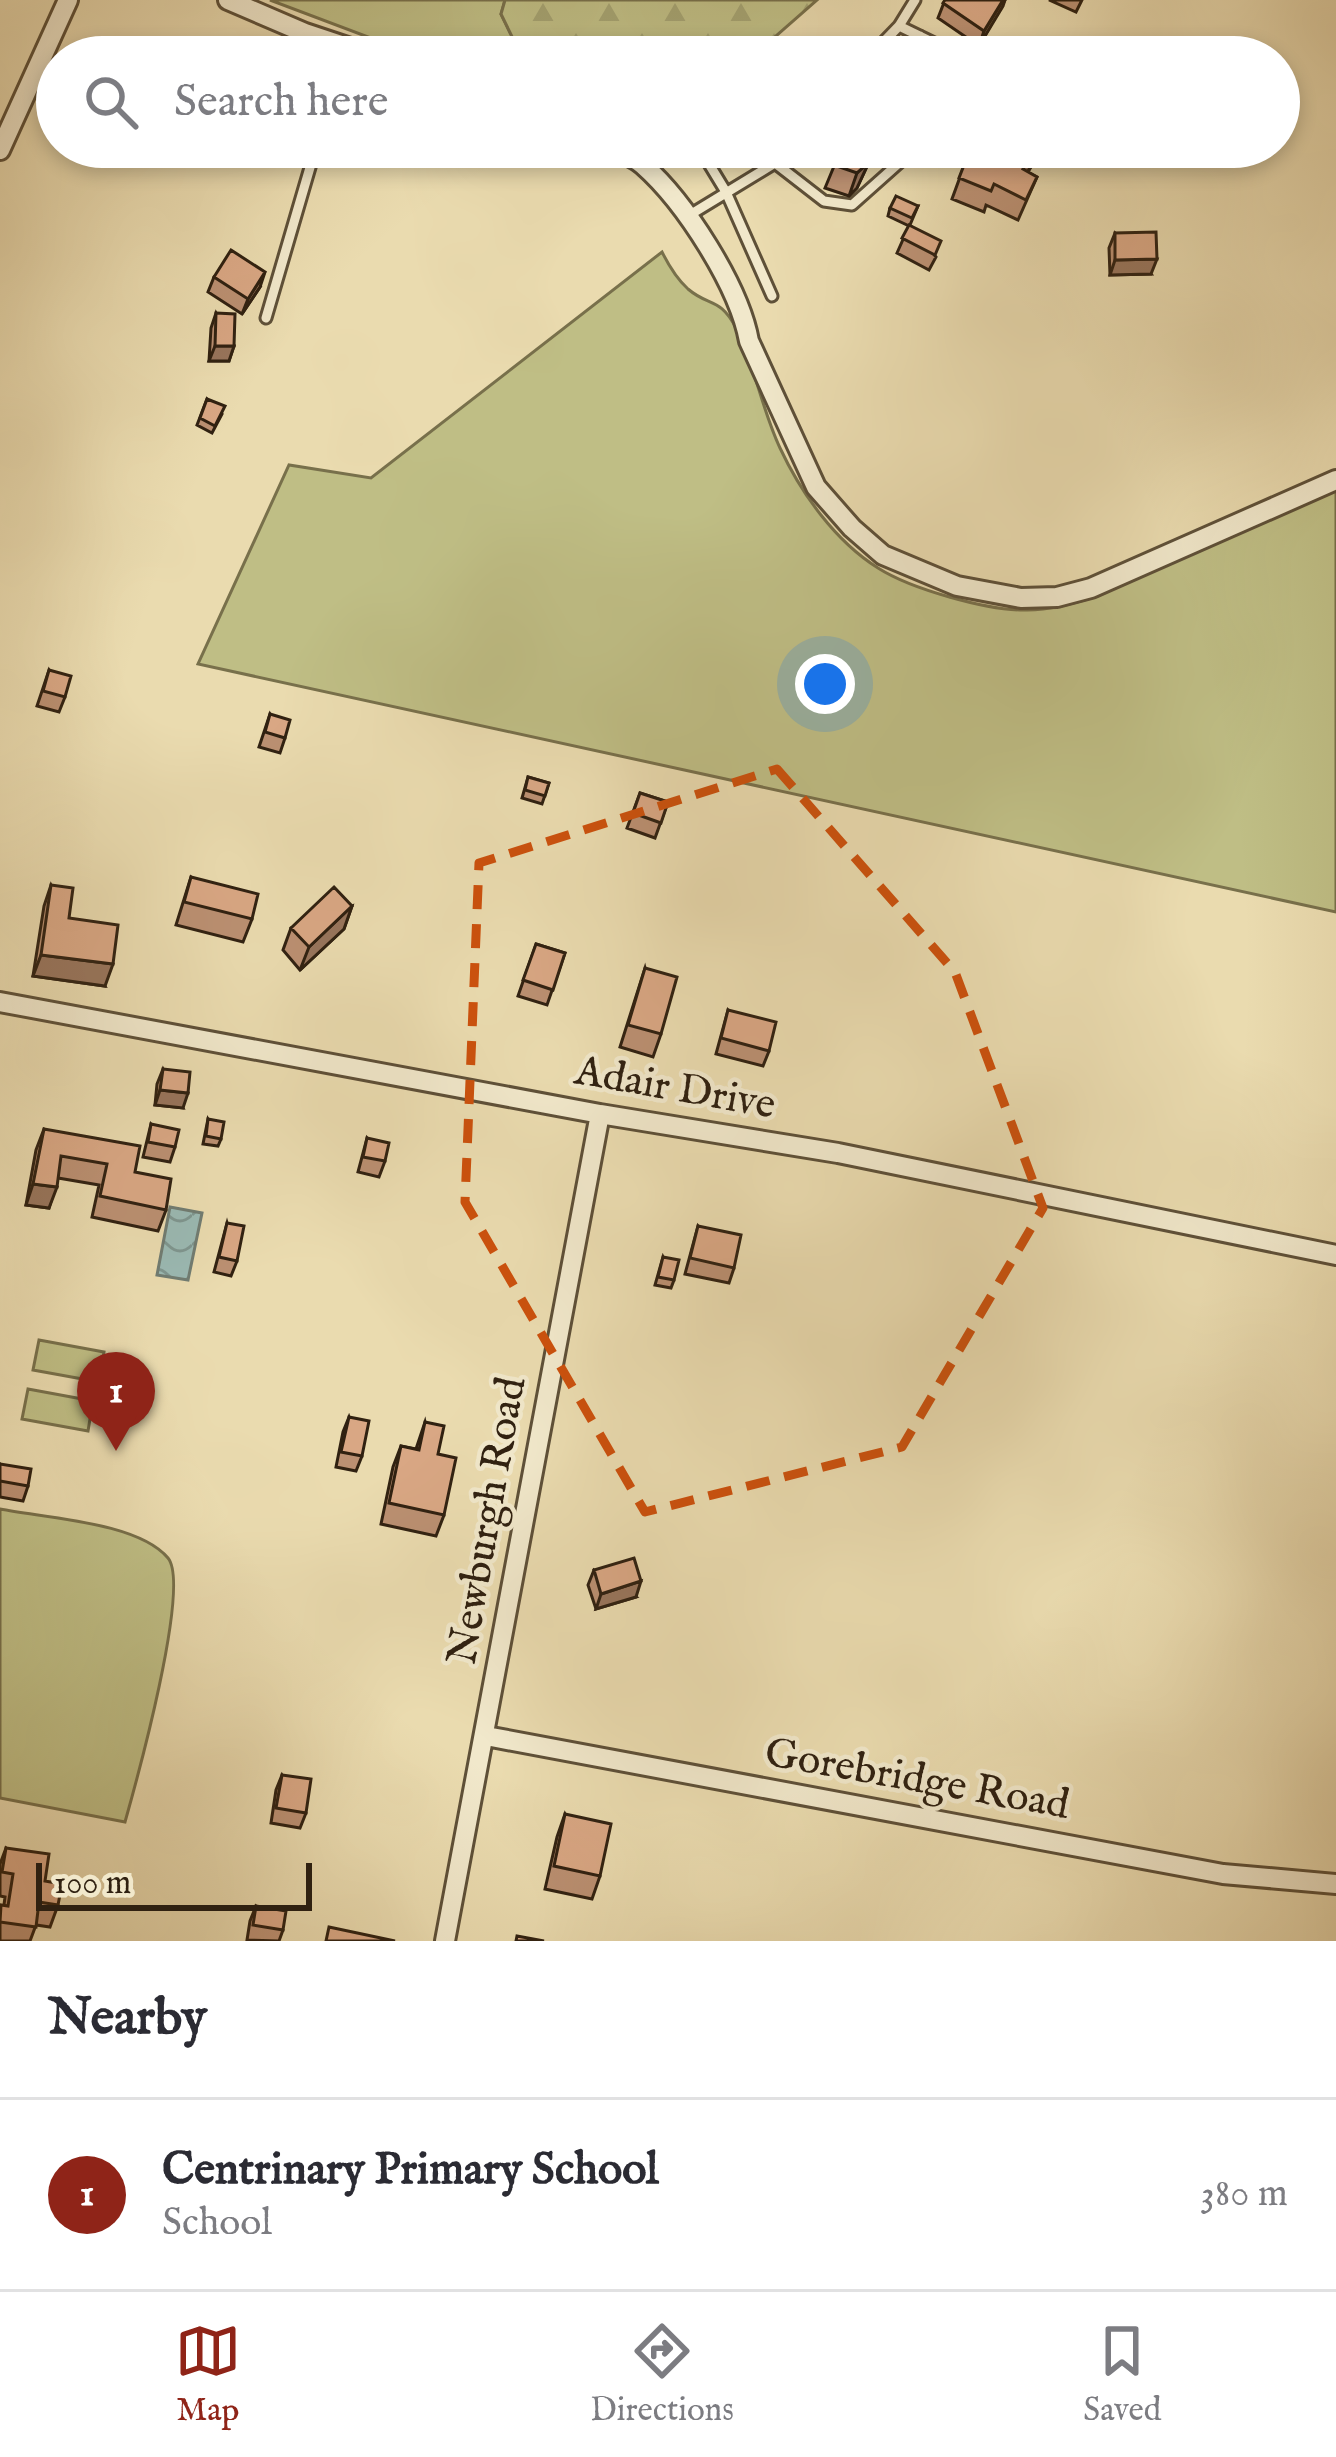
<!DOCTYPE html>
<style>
body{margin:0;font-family:"IM FELL English",serif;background:#f2f2f3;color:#2b2b33}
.scale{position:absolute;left:36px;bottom:30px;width:276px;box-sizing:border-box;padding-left:12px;border:6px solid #302111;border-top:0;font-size:33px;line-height:42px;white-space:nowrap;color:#302111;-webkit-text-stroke:9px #f1e8cb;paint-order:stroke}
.you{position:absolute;left:825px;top:684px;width:42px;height:42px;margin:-30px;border:9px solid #fff;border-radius:50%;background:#1a73e8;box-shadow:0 0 0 18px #1a73e833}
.badge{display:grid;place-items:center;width:78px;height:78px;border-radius:50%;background:#8f2418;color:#fff;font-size:39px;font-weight:700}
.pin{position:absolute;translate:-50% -99px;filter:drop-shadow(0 3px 6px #0008)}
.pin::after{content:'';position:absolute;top:63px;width:42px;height:36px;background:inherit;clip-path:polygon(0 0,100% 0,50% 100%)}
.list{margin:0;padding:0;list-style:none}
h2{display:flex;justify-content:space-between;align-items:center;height:156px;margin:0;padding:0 48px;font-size:51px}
h2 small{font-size:39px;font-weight:400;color:#7c7c81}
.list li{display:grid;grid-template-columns:78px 1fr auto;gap:36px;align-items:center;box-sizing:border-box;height:192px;padding:0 48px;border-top:3px solid #e1e1e2}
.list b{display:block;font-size:45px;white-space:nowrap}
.list p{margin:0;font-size:39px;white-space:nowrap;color:#7c7c81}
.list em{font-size:39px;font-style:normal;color:#7c7c81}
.icon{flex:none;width:66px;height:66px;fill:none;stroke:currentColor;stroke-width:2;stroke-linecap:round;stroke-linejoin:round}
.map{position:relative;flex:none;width:1336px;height:1941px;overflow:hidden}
.search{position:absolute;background:#fff;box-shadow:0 6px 18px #0003;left:36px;right:36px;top:36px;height:132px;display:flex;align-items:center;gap:30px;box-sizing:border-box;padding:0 42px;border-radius:66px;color:#7c7c81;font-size:45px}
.sheet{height:348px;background:#fff}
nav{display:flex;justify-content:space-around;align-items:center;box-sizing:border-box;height:168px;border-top:3px solid #e1e1e2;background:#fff;font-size:33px;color:#7c7c81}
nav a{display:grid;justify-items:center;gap:6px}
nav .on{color:#8f2418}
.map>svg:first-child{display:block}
.green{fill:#bfbe85;stroke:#78704b;stroke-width:3}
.forest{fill:url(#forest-firs);stroke:#78704b;stroke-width:3}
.water{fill:url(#water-waves);stroke:#707c72;stroke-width:3}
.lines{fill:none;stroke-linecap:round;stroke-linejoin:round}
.service-casing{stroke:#5e5038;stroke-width:15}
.minor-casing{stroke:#5e5038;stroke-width:24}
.service{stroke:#f1e8cb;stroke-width:9}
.minor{stroke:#f1e8cb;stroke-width:18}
.wall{fill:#bb9072;stroke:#302111;stroke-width:3}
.shaded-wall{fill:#98755c;stroke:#302111;stroke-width:3}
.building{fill:#d9a784;stroke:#302111;stroke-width:3}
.marked{fill:none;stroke:#cc510d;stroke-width:9;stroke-dasharray:24 15;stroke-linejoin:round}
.labels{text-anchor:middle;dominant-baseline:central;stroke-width:9;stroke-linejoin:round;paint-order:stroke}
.street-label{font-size:42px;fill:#302111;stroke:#f1e8cb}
</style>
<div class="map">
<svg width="1336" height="1941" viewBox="0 0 1336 1941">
<defs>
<pattern id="forest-firs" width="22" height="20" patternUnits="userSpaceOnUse" patternTransform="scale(3)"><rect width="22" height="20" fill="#bfbe85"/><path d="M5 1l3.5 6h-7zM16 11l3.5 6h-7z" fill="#a4a372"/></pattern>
<pattern id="water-waves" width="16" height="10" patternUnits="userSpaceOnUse" patternTransform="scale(3)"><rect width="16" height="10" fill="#9ab9b3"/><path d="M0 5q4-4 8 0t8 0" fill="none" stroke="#7e9690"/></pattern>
</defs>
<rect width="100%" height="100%" fill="#eadbaf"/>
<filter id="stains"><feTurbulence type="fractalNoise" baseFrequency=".00167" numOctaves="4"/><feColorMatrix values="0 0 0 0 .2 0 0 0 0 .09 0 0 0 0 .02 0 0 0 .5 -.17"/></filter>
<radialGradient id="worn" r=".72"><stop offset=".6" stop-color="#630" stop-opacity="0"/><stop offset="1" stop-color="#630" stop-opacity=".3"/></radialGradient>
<path class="green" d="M270,0h235l-4,14 17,35 17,8h-114z
M662,252c7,14 15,27 26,37 21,18 32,8 48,39 19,38 26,82 44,120 21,45 55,93 98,120 33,21 110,43 149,42 25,0 47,-7 71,-14l238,-114v430l-1138,-248 91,-199 82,13z
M39,1340l65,12 -5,30 -66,-12z
M28,1389l65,12 -5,30 -66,-12z
M0,1509c45,9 138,13 168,49 23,28 -32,225 -43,264l-125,-24z"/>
<path class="forest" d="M505,0h312l-65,57h-217l-17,-8 -17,-35z"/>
<path class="water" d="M170,1207l32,6 -14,67 -31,-5z"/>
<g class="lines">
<g class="service-casing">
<path id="service" d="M899,26l64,31
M305,33l10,24
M869,57l30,-31 16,-26
M911,57l9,-21
M640,162l46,-10 20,7 20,33 46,104
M775,163l49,38 28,4 65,-58
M688,216l87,-53 13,-16
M266,318l50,-171"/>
</g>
<g class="minor-casing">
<path id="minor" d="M228,0l77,33 72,24
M609,147c11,5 25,10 34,18 42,37 96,121 106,176l67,146 36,41 31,27 74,31 64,12 36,-1 34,-9 245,-108
M0,150l68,-150
M0,1002l600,112 238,39 498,102
M486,1736l737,138 113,10
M445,1941l155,-827"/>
</g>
<use href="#service" class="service"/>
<use href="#minor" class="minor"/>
</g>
<path class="wall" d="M945,0h60l-26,46 -41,-28z
M1049,0h33l-6,12z
M842,147h34l-19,41 -8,8 -24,-8z
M971,147h69l-6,15 -6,10 9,5 -19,43 -32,-15 -2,7 -32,-13z
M918,206l-8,19 26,32 -7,13 -32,-17 12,-27 -21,-10 2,-8z
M1115,233l36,41 -41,1 -1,-27z
M214,277l46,10 -18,27 -34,-22z
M216,313l18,33 -5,15h-20l2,-33z
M207,399l15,15 -10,19 -15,-8z
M49,670l16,27 -6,15 -22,-6z
M270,714l15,24 -5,15 -21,-6z
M528,777l21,6 -7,21 -20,-6z
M640,793l28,9 -13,36 -28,-10z
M191,877l61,42 -9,23 -67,-17z
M51,885l18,33 36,68 -72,-10 11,-70z
M352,906l-8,23 -44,41 -17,-20 8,-22z
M536,944l29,9 -18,52 -29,-9z
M645,968l16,66 -8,23 -33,-10z
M728,1010l41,41 -6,15 -47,-12z
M163,1069l20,39 -28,-3 2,-21z
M208,1119l13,20 -3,7 -15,-2z
M151,1124l24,23 -5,15 -27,-5z
M44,1129l91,43 31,38 -8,21 -66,-14 7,-32 -41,-7 -9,30 -23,-3 10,-55z
M367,1138l18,23 -6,16 -21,-5z
M227,1223l10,38 -6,15 -17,-4z
M698,1226l36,42 -5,15 -44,-9z
M663,1257l11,23 -3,8 -16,-3z
M349,1417l13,39 -6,15 -20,-4 7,-35z
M425,1422l19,93 -8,21 -55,-12 12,-57 8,-21 15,3z
M0,1464l28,22 -5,15 -23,-4z
M594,1570l42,27 -40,12 -8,-24z
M282,1775l24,38 -6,15 -29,-5 5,-33z
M565,1814l35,62 -8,23 -47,-10 12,-52z
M6,1848l39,33 13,24 -8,22 -14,-2 -6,16h-30v-34l4,-2 1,-8 -5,-1v-32z
M256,1906l27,24 -4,11 -32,-1 3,-19z"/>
<path class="shaded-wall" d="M1003,0h2l-2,6 -24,40 5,-15z
M874,147h2l-19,41 -8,8 8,-23z
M1038,147h2l-6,15 -19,28 8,-21z
M1157,259l-6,15 -41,1 5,-15z
M265,272l-5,15 -18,27 6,-15z
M215,346h19l-5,15h-20z
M352,906l-8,23 -44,41 9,-23z
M41,955l72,9 -8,22 -72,-10z
M160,1090l28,3 -5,15 -28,-3z
M33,1184l24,3 -8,21 -23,-3z
M641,1581l-5,16 -40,12 5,-15z"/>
<path class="building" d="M945,0h58l-19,31 -41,-28z
M842,147h32l-9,19 -8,7 -23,-8z
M971,147h67l-15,22 14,8 -11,23 -32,-16 -3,7 -32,-13z
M896,196l22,10 -6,12 -22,-10z
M909,225l32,16 -6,14 -33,-17z
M1156,232l1,27 -42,1v-27z
M231,250l34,22 -17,27 -34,-22z
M216,313l19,1 -1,32h-19z
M207,399l18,7 -10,20 -15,-8z
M49,670l22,6 -6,21 -22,-6z
M270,714l20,6 -5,18 -20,-6z
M528,777l21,6 -4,13 -20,-6z
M640,793l28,9 -7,21 -28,-10z
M191,877l67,17 -6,25 -68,-17z
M51,885l22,3 -4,30 49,7 -5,39 -72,-9z
M334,887l18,19 -43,41 -18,-19z
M536,944l29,9 -12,37 -30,-10z
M645,968l32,9 -16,57 -33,-9z
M728,1010l48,12 -7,29 -48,-13z
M163,1069l27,3 -2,21 -28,-3z
M208,1119l16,3 -3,17 -15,-3z
M151,1124l28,6 -4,17 -27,-5z
M44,1129l96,17 -5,26 36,7 -5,31 -66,-14 7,-32 -46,-8 -4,31 -24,-3z
M367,1138l22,5 -4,18 -22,-4z
M227,1223l17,3 -7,35 -18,-4z
M698,1226l43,9 -7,33 -44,-10z
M663,1257l16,3 -5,20 -16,-3z
M349,1417l20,4 -7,35 -21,-4z
M425,1422l19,4 -6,28 18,4 -12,57 -55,-12 12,-57 18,4z
M0,1464l31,5 -3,17 -28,-5z
M634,1558l7,23 -40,13 -7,-24z
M282,1775l29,4 -5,34 -30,-5z
M565,1814l46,10 -11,52 -46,-10z
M6,1848l43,6 -4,27 17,3 -4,21 -19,-3 -3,25 -36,-5 1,-17 7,1 5,-32 -11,-2z
M256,1906l30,5 -3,19 -30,-5z
M329,1927l66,14h-69z
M517,1936l27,5h-28z"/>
<path class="marked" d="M777,769l178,203 88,236 -141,239 -257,65 -180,-310 14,-339z"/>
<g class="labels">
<g class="street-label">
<text transform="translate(675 1089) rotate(10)">Adair Drive</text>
<text transform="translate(488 1521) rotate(-80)">Newburgh Road</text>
<text transform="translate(917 1780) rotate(10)">Gorebridge Road</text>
</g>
</g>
<rect width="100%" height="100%" filter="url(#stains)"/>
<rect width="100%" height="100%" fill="url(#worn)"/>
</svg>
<div class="scale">100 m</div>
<div class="you"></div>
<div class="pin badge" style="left:116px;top:1451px">1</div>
<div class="search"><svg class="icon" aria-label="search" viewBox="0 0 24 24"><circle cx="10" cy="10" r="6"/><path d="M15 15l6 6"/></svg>Search here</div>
</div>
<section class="sheet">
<h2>Nearby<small></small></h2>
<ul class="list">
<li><span class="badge">1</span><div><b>Centrinary Primary School</b><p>School</p></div><em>380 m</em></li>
</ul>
</section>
<nav>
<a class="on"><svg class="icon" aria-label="map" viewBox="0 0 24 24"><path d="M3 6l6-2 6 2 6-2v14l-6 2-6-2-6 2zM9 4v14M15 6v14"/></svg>Map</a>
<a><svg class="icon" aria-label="directions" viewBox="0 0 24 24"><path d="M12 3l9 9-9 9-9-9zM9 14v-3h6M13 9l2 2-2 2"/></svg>Directions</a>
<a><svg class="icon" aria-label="saved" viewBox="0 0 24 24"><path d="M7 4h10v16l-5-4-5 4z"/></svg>Saved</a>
</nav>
